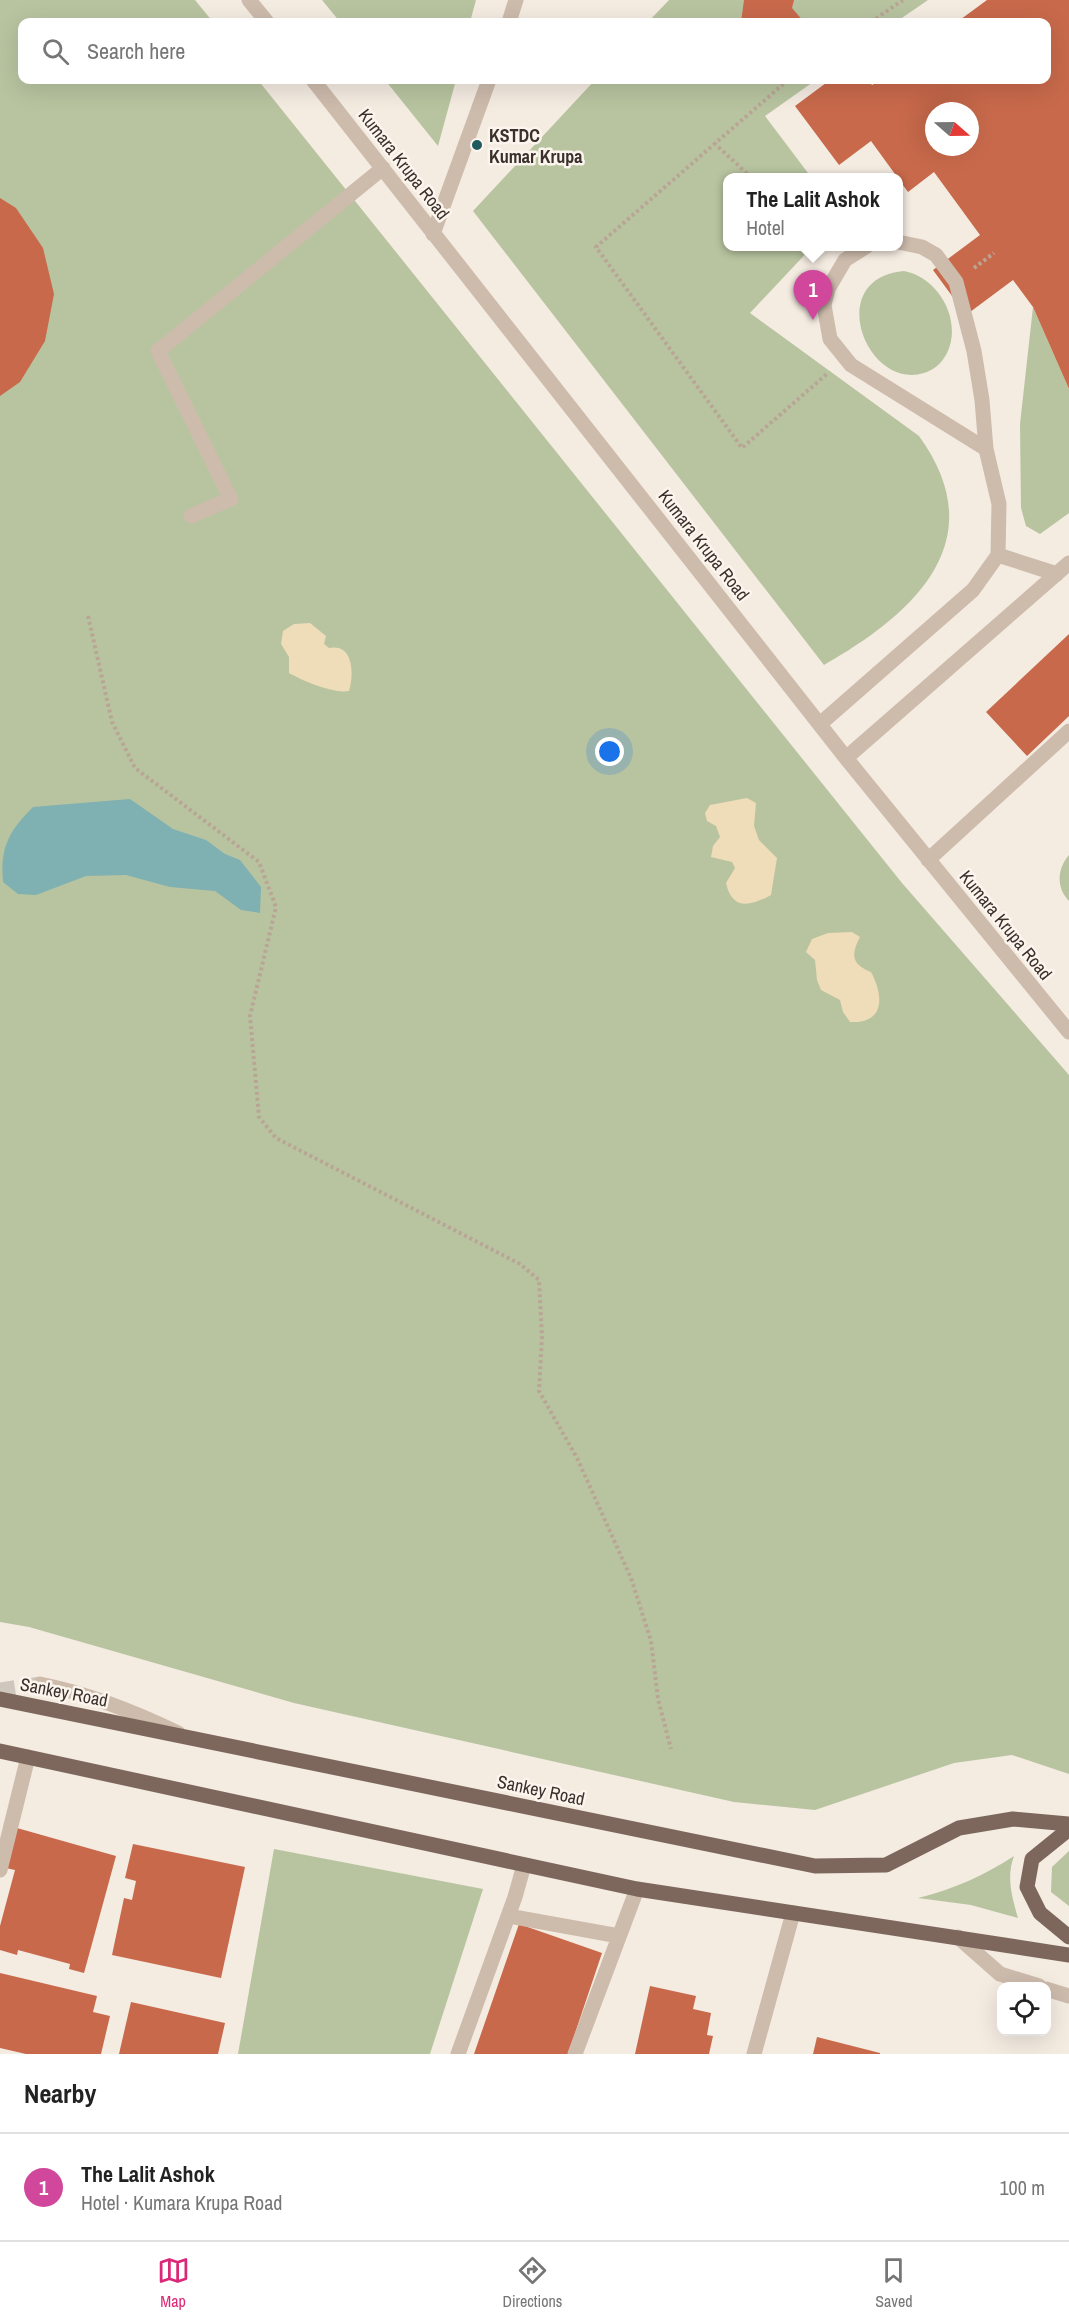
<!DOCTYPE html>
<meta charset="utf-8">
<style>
body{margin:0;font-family:"Archivo Narrow",sans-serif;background:#f2f2f2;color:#222}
.controls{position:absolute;right:18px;bottom:18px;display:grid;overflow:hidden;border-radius:12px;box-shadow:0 6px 24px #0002}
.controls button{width:54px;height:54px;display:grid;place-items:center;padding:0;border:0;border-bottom:2px solid #e0e0e0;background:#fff;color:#222;font:30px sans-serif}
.compass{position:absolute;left:925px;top:102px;width:54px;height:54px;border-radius:50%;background:#fff;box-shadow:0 6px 24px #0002;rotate:110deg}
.you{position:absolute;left:610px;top:752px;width:21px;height:21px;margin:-15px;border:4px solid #fff;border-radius:50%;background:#1a73e8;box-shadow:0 0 0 9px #1a73e833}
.badge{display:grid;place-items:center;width:39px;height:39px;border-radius:50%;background:#db2777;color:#fff;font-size:20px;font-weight:700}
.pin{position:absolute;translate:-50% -50px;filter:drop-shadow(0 2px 3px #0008)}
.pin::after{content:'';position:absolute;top:32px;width:21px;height:18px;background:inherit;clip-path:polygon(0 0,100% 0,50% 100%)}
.popup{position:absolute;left:723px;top:173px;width:180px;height:78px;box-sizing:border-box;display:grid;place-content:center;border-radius:12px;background:#fff;filter:drop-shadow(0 2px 4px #0005);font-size:20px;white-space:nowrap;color:#767676}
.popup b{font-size:22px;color:#222}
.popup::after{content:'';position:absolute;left:50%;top:100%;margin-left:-12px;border:12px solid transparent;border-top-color:#fff}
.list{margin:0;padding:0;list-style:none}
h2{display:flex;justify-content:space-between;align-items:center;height:78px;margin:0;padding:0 24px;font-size:26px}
h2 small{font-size:20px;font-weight:400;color:#767676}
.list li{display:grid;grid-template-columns:39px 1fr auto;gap:18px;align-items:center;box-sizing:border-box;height:108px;padding:0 24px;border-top:2px solid #e0e0e0}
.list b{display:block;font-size:22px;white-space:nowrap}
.list p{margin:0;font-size:20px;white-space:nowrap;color:#767676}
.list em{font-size:20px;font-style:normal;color:#767676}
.icon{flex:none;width:33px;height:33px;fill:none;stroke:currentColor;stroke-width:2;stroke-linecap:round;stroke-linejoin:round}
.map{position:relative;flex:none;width:1069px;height:2054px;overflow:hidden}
.search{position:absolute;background:#fff;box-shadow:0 6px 24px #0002;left:18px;right:18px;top:18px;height:66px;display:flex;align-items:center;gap:15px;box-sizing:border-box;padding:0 21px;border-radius:12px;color:#767676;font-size:22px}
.sheet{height:186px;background:#fff}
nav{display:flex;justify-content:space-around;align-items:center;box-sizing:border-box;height:84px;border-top:2px solid #e0e0e0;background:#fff;font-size:16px;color:#767676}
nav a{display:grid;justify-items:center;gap:3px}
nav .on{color:#db2777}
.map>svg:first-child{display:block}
.green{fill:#b8c4a0}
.sand{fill:#efdcb8}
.water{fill:#7fb0b2}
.building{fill:#c8694b;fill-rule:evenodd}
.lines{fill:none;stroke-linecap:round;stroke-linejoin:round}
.minor-tunnel{stroke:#cfc6bd;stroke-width:15;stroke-dasharray:15 8;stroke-linecap:butt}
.path{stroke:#b9a596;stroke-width:4;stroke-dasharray:3 3;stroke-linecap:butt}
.minor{stroke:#cdbbac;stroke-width:15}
.major{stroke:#7d675c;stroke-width:15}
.poi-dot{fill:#1f5a5e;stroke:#fbf5ee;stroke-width:2}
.labels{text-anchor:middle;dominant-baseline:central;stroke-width:5;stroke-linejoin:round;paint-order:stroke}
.poi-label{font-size:18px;font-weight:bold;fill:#3b302b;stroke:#fbf5ee;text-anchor:start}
.street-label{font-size:18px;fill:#3b302b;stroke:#fbf5ee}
</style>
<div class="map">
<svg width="1069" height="2054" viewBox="0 0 1069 2054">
<rect width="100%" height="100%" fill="#f4ebe1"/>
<path class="green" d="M0,0h195l18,22h-191v58h236l644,803 167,192v699l-57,-19 -58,8 -139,47 -81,-8 -440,-99 -265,-76 -29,-5z
M322,0h154l-6,22h-130z
M669,0h259l-32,22h-248z
M385,80h71l-18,66z
M595,80h221l-51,36 46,61 -83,1v68l84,1 -62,66 169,123c76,105 -5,178 -95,229l-351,-454z
M904,271c34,6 59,49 43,82 -5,10 -13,17 -23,20 -58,18 -101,-95 -20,-102z
M1033,307l36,82v124l-29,21 -14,-8 -5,-18 -1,-84z
M1069,855v46c-13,-13 -12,-32 0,-46z
M274,1849l209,40 -53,165h-192z
M1069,1851v55l-18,-14 1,-25z
M1014,1856c-8,21 -2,41 4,62l-47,-13 -53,-7c36,-9 65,-22 96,-42z"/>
<path class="sand" d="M310,623l16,13 -2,8 5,4c25,-5 25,27 20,43 -15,3 -46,-10 -60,-18v-16l-8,-13 2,-13 11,-7z
M747,798l9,5 -2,23 5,14 18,18 -6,37c-20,11 -39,16 -45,-12l9,-15 -3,-6 -21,-5 2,-11 7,-9 -4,-11 -9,-5 -2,-8 5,-8z
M852,932l8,5c-9,17 -9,27 11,35 13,24 14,52 -21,50l-7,-10 -3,-12 -19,-10 -4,-10 -2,-20 -9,-8 6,-13 16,-6z"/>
<path class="water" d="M130,799l43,30 33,11 19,14 15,6 21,27 -1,26 -19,-3 -26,-19 -45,-4 -44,-12 -40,1 -50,19 -18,-1 -15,-12c-3,-35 6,-51 30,-75z"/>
<path class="building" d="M744,0h50l-2,8 12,14h-63z
M987,0h82v389l-36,-82 -20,-27 -47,35 -33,-45 47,-35 -46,-63 -26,20 -37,-51 -32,24 -44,-59 35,-26h38l4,5 8,-5h166v-58h-89zM934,111h36v36h-36z
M0,198l16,10 27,40 11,46 -9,47 -25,41 -20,14z
M1069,634v82l-42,40 -41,-44z
M17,1828l99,28 -32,117 -15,-4 1,-5 -52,-14 -1,5 -17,-5v-24l15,-56 -9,-2z
M133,1844l112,23 -24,111 -109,-23 12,-57 8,2 4,-19 -11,-3z
M519,1924l83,29 -34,101h-94z
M0,1973l97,23 -4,16 17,4 -9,38h-75l-26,-6z
M650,1986l46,10 -3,13 18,4 -4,22 6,1 -4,18h-74z
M131,2002l94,21 -7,31h-99z
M817,2037l63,16v1h-67z"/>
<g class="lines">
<path class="minor-tunnel" d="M0,1690l40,-6"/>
<path class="path" d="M871,22l32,-22
M788,80l-192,167 146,201 86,-75
M714,143l38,35
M974,268l20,-15
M88,616l24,106 23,46 124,94 17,45 -26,109 9,101 17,21 244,126 19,16 3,57 -3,54 38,67 54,120 20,63 7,58 13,50"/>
<path class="minor" d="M249,0l18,22
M509,22l7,-22
M313,80l533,678 223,274
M433,234l56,-154
M867,246l-22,14 -17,29 -4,16 6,34 21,26 135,84
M191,516l40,-17 -73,-148 225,-183
M998,555l59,19
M820,724l153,-134 25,-35 1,-51 -13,-55 -4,-49 -8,-49 -18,-69 -20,-27 -14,-8 -24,-5
M846,758l223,-195
M928,860l141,-129
M40,1684c50,10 93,27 138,49
M0,1870l28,-113
M508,1916l111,20
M958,1937l42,37 39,12
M1046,1989l23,7
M458,2054l57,-157 9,-32
M575,2054l62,-165
M754,2054l39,-141"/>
<path class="major" d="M0,1699l815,167 71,-1 73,-37 54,-9 56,5
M0,1751l637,138 432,66
M1069,1829l-37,30 -5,28 13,26 29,24"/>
</g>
<circle class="poi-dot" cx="477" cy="145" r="6"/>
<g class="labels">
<g class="poi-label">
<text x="489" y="135">KSTDC<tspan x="489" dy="21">Kumar Krupa</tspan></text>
</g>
<g class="street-label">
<text transform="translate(404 164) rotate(52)">Kumara Krupa Road</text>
<text transform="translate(704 545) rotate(52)">Kumara Krupa Road</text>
<text transform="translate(1006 925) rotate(51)">Kumara Krupa Road</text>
<text transform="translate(64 1692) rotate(11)">Sankey Road</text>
<text transform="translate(541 1790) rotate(12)">Sankey Road</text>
</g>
</g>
</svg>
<div class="controls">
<button><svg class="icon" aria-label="locate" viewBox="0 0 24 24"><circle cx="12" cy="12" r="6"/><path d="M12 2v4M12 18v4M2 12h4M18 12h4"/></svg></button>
</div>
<svg class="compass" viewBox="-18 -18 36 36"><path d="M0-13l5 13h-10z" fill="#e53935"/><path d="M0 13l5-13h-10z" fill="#767676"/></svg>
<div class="you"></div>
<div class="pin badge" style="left:813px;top:320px;background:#d1479c">1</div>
<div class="popup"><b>The Lalit Ashok</b>Hotel</div>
<div class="search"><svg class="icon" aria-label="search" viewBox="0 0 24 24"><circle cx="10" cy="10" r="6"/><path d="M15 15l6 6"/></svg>Search here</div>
</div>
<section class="sheet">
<h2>Nearby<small></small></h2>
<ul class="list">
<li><span class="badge" style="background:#d1479c">1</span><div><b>The Lalit Ashok</b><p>Hotel · Kumara Krupa Road</p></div><em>100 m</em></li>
</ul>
</section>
<nav>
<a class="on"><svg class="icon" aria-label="map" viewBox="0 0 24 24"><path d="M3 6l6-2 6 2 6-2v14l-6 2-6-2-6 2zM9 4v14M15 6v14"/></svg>Map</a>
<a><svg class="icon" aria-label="directions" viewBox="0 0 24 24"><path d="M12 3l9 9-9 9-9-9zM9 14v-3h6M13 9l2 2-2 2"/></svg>Directions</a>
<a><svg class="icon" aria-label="saved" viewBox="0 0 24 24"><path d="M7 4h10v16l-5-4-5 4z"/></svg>Saved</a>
</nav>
